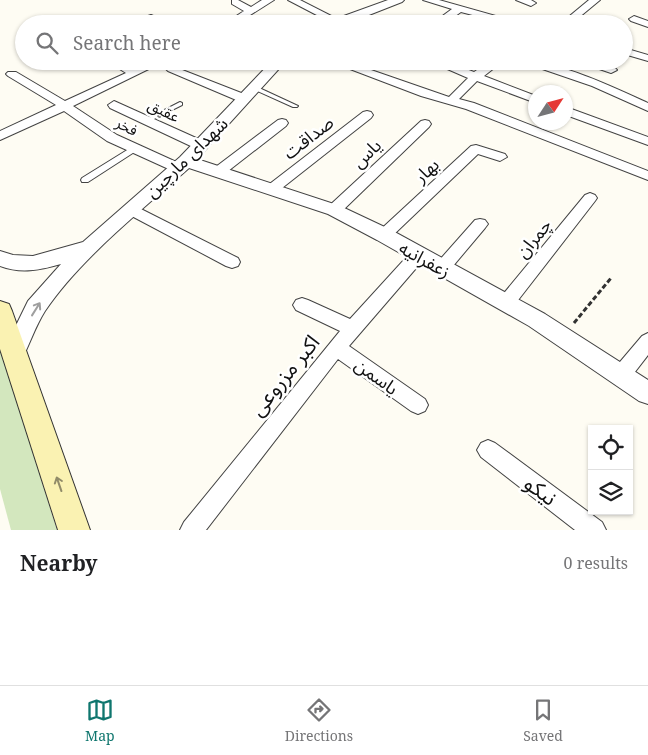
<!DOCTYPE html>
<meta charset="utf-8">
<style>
body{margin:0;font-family:"Noto Serif","Noto Sans Arabic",serif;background:#f6f6f6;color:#202124}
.controls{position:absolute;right:15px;bottom:15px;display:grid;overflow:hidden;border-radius:0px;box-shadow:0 1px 4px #0004}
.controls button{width:45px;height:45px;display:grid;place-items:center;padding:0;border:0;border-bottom:1px solid #e0e0e0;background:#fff;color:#202124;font:25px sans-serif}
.compass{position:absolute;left:528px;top:85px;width:45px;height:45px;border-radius:50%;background:#fff;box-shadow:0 1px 4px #0004;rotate:54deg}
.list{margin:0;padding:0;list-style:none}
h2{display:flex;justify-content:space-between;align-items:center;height:65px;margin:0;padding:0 20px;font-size:21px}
h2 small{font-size:16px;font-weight:400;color:#757577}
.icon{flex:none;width:28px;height:28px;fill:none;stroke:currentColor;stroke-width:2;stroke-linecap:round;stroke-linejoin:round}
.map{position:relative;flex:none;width:648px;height:530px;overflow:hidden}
.search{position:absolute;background:#fff;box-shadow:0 1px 4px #0004;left:15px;right:15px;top:15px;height:55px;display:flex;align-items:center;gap:12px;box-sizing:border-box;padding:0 18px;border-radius:28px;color:#757577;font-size:19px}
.sheet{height:155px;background:#fff}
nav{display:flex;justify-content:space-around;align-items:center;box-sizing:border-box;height:70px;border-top:1px solid #e0e0e0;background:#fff;font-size:14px;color:#757577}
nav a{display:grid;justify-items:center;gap:2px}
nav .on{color:#0f766e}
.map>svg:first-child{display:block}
.green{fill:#d3e7be}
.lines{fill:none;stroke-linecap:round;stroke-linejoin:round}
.service-casing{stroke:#434343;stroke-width:2}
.minor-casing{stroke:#434343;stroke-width:2}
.tertiary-casing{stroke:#434343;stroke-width:2}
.secondary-casing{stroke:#323232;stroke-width:2}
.path{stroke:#323232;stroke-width:3;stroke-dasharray:5 2.5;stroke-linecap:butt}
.service{fill:#fff;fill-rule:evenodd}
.minor{fill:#fff;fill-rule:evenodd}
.tertiary{fill:#fff;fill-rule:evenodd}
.secondary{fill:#faf2b2;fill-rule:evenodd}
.oneway{stroke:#9f9f9f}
.oneway2{stroke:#918c69}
.labels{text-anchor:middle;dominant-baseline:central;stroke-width:5;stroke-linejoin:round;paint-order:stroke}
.far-street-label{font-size:15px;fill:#101010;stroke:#fff}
.street-label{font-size:18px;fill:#101010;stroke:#fff}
.near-street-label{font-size:21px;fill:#101010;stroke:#fff}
</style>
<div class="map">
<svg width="648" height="530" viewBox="0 0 648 530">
<rect width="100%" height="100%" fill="#fefcf3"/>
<path class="green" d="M0,348l57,182h-46l-11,-41z"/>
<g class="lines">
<g class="service-casing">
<path id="service" d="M253,87h4l41,19 -1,1h-4l-40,-18z
M180,102l2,1v2l-34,17 -3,-2z
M132,147h6l1,2 -51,33h-6l-1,-2 1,-2z"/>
</g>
<g class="minor-casing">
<path id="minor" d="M232,0h6l13,7 11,-7h12l-38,24h-12l20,-13 -12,-7z
M288,0h12l47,24h-13z
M423,0h16l85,24h-17l-46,-12 -17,12h-8l1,-4 15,-11z
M516,0h15l5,3 -5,3z
M589,0h11l-29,24h-11z
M151,15l16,7 2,2h-13l-8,-4v-4z
M634,16l14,5v6l-17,-6 -2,-2z
M624,48l24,7v6l-24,-7z
M107,61h14l13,8 17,-8h14l-92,45 44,29 66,30 2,3 -2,3h-10l-66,-30 -43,-30 -64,29v-9l56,-26 -48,-29 -2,-2 2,-2h8l49,29 61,-28z
M329,61h16l104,36 19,-19 -39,-17h16l29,11 16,-11h13l-19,15 52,20v7l-59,-22 -18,18 15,4 174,68v9l-182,-71 -45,-13z
M519,61c41,0 91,25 129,42v8l-56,-25z
M576,61h17l22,7 2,2 -6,3z
M172,66l77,30 2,3 -6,4 -4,-1 -73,-31 -2,-2z
M114,101l91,41 2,3 -2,3h-10l-85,-40 -2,-3z
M566,107l82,30v8l-82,-30z
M367,111l4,1 2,3 -2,3 -94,74h-10l-2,-3 2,-3 96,-74z
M282,119l4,1 2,3 -2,3 -63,49h-10l-2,-3 2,-3 65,-49z
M425,120l4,1 2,3 -2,3 -90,87h-10l-2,-4 2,-4 92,-85z
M476,145l29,9 2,3 -7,4 -22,-7 -89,85 -5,1 -5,-1 -3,-4 3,-4 92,-85z
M590,193l5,2 2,3 -2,3 -83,107 -6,2 -6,-2 -3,-5 3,-5 85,-103z
M131,204l107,54 2,4 -2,4 -6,2 -6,-2 -100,-53 -2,-4 2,-4z
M480,219l5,1 3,4 -3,4 -37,44 -6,2 -6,-2 -2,-4 2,-4 39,-44z
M418,249l6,2 2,4 -2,4 -75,87 76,53 3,6 -3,6 -7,3 -7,-3 -73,-52 -132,171h-26l4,-8 156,-191 -44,-21 -3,-5 3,-5 6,-2 6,2 42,19 62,-68z
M648,333v22l-20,26 -7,2 -7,-2 -3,-6 3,-6 28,-33z
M488,440l7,3 107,79 4,8h-31l-94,-73 -4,-7 4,-7z"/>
</g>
<g class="tertiary-casing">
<path id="tertiary" d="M388,0h16l-2,2 -56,22h-18l2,-3z
M272,61h14l-89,98 143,47 51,24 154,84 103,66v24l-9,-3 -110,-75 -152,-86 -49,-26 -139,-46c-47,42 -109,91 -144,143 -9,14 -15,32 -23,48l-8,3 -8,-3 -3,-7 25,-51 33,-37c-21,6 -40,10 -61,2v-15l13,4 20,1 50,-14 97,-85z"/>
</g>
<g class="secondary-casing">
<path id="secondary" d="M0,301l9,3 3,7 78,219h-32l-58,-181z"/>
</g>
<path class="path" d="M574,323l37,-45"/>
<use href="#service" class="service"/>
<use href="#minor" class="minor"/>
<use href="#tertiary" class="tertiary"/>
<use href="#secondary" class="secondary"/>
</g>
<defs><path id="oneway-shaft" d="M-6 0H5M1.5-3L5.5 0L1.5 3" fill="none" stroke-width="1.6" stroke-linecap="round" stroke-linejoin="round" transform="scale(1.25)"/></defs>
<use class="oneway" href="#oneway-shaft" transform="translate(36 309) rotate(-58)"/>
<use class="oneway2" href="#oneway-shaft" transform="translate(59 484) rotate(-109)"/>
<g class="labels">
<g class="far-street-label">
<text transform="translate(164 110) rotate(26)">عقیق</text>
<text transform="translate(127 126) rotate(27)">فخر</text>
</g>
<g class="street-label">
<text transform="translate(308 137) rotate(-38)">صداقت</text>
<text transform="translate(366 153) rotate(-44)">یاس</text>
<text transform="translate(186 157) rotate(-44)">شهدای مارچین</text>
<text transform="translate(426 170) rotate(-43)">بهار</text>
<text transform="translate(533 238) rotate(-51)">چمران</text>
<text transform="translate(425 259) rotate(29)">زعفرانیه</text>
<text transform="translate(377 376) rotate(36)">یاسمن</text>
</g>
<g class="near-street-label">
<text transform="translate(284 375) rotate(-51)">اکبر مزروعی</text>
<text transform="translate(541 490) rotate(37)">نیکو</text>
</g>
</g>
</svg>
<div class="controls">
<button><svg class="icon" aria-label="locate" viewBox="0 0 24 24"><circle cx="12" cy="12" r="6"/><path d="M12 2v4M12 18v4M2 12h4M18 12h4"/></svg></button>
<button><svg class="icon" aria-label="layers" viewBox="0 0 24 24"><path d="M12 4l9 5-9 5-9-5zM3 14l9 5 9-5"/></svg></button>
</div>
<svg class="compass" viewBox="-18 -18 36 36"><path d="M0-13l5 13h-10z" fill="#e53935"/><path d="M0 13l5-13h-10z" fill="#757577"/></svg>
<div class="search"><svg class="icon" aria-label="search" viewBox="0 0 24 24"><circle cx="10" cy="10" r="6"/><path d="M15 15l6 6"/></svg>Search here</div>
</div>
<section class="sheet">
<h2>Nearby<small>0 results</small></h2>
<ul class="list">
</ul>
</section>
<nav>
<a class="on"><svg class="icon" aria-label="map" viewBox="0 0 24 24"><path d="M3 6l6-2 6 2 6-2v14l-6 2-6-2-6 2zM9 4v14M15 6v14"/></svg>Map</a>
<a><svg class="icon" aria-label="directions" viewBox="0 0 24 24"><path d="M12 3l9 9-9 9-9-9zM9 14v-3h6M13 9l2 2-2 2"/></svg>Directions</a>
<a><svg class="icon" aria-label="saved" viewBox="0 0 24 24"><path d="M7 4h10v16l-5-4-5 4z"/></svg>Saved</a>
</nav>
